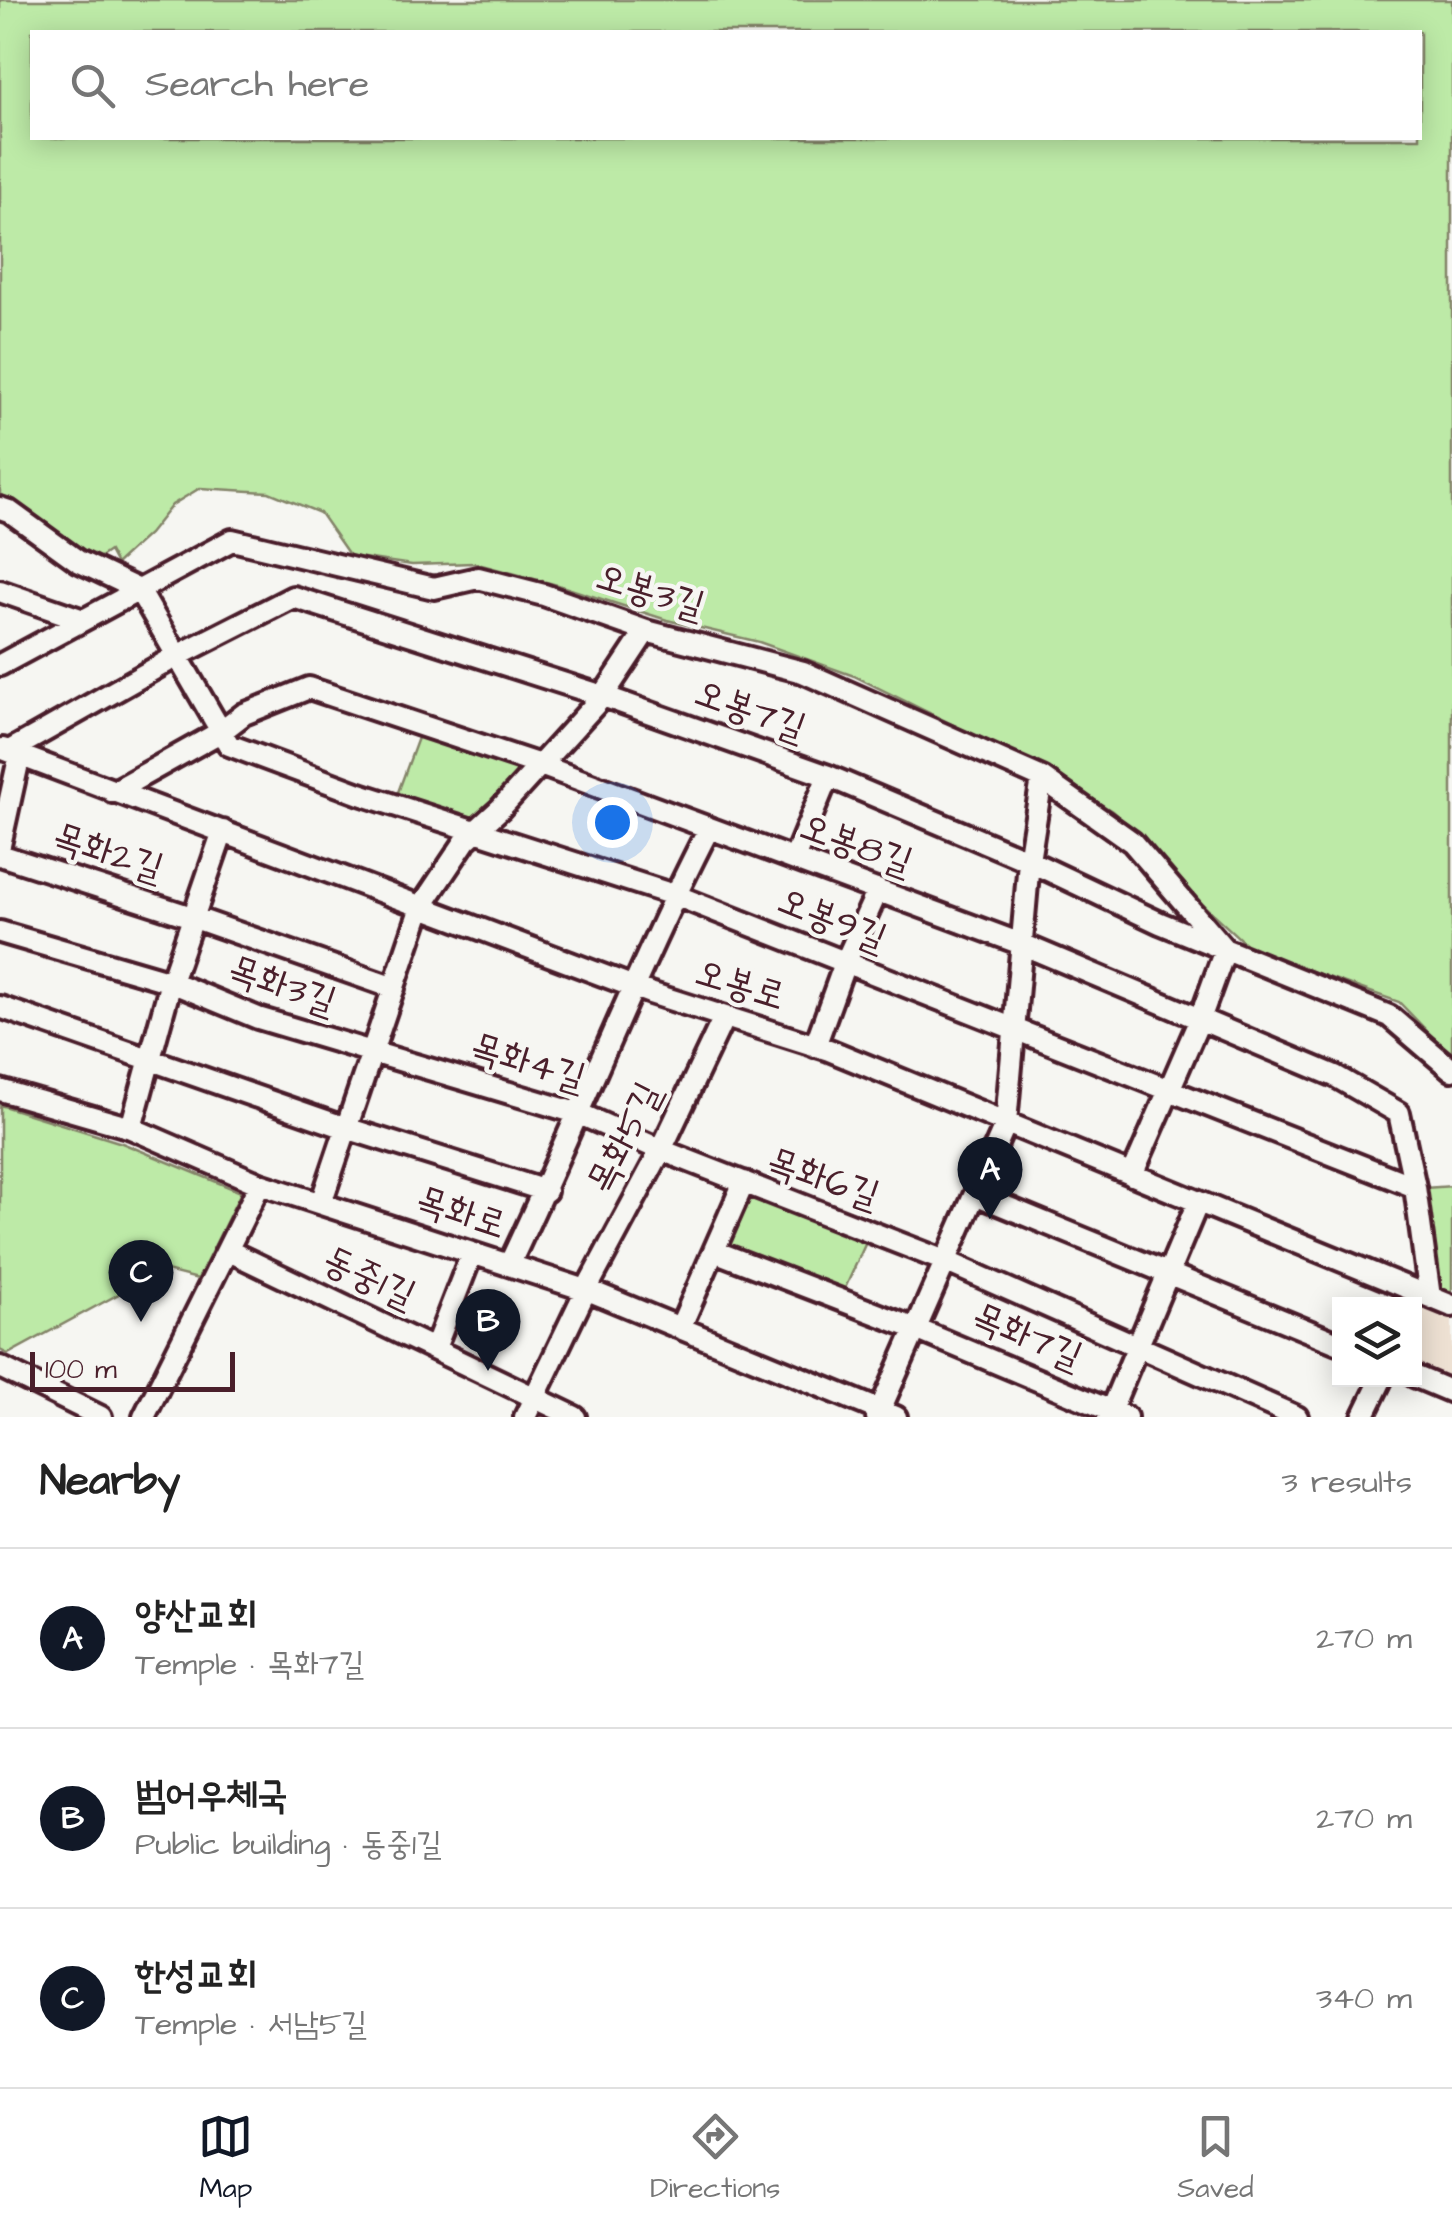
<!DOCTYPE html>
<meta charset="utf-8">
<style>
body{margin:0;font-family:"Architects Daughter","Poor Story",sans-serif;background:#f2f2f2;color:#222}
.controls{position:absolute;right:30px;bottom:30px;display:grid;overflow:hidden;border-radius:0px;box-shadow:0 5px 25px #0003}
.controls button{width:90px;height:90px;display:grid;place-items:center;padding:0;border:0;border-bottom:2px solid #e0e0e0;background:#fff;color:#222;font:50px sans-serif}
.scale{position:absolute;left:30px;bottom:25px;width:205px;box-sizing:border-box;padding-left:10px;border:5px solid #4a1f2b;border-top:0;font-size:28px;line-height:35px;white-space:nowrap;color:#4a1f2b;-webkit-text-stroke:8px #f6f6f2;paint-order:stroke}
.you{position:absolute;left:612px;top:822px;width:35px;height:35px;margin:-25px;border:8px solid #fff;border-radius:50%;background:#1a73e8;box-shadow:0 0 0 15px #1a73e833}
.badge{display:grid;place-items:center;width:65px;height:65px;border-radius:50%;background:#111827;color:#fff;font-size:32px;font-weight:700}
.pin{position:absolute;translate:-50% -82px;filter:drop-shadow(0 2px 5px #0008)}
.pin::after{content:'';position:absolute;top:52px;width:35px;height:30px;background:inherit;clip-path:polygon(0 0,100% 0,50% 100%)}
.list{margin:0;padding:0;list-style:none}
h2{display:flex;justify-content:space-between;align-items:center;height:130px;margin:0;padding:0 40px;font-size:42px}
h2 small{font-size:32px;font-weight:400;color:#767676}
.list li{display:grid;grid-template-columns:65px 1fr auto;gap:30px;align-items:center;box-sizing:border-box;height:180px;padding:0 40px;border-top:2px solid #e0e0e0}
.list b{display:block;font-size:38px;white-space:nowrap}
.list p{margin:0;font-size:32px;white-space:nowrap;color:#767676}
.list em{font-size:32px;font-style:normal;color:#767676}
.icon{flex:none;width:55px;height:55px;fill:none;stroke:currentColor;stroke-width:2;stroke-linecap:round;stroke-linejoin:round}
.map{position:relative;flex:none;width:1452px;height:1417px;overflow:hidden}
.search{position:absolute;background:#fff;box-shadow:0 5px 25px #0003;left:30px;right:30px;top:30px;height:110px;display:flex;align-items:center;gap:25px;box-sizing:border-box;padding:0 35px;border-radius:0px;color:#767676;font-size:38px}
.sheet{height:670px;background:#fff}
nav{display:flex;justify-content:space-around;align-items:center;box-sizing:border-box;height:140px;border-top:2px solid #e0e0e0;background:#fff;font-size:28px;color:#767676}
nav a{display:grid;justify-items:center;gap:5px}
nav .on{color:#111827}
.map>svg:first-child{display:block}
.built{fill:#eee1d3}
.green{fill:#bdeaa7;stroke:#848469;stroke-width:2.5;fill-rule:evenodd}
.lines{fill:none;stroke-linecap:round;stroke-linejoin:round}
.minor-casing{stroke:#4a1f2b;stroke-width:28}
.minor{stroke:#f6f6f2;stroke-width:20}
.labels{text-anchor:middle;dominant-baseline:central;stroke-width:9;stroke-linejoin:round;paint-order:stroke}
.street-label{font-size:38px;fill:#4a1f2b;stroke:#f6f6f2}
</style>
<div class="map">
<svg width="1452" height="1417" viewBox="0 0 1452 1417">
<rect width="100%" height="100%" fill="#f6f6f2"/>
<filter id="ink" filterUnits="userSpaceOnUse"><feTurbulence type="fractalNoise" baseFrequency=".01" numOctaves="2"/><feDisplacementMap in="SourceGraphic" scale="20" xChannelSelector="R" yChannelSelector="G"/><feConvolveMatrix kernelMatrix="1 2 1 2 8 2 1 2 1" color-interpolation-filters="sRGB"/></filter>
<g filter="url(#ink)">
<path class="built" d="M1418,1301l34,15v69l-37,-15 -1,-61z"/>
<path class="green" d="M0,0h1452v1057l-53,-55 -147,-52 -62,-57 -38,-46 -40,-36 -63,-39 -195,-96 -95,-34 -92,-22 -106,-34 -87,-23 -62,2 -62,-9 -30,-43 -51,-21 -69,-4 -28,17 -23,29 -33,30 -7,-13 -16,11 -93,-60zM32,32h1388v106h-1388z
M419,735l106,35 -47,52 -81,-27z
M0,1105l122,38 119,49 -43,87 -35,-9 -155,84 -8,-4z
M1452,1186v112l-13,-6 -14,-104z
M747,1189l121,49 -26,57 -120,-48z"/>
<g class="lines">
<g class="minor-casing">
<path id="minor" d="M0,508l9,3 69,50 61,29 90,155 131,49 320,103 735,290
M0,591l83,29
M0,665l232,-125 202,48 44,-10 66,17 102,36 157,41 239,106 90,64 93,108 -25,69 -68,156
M3,749l647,244 179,57 623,256
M11,750l166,-94 116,-59 310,99 225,80 201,85 131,62 229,93 63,54
M113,792l109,-61 22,-17 65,-26 231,77 484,180 311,131 64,37 16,74 15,110
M0,845l20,-91
M0,855l195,63 199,70
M794,859l34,-83
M0,932l171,50 87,36 322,96 81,36 284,111 352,156
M0,1007l346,121 200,63
M815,1046l30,-83 33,-73
M0,1090l131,38 129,56 335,109 301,124
M131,1128l40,-146 52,-151
M975,1194l365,150
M321,1203l100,-296 45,-67 34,-31 103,-113 43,-65
M227,1250l348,167
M714,1251l202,78 210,88
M509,1265c69,-145 127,-295 200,-437
M680,1328l64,-146
M435,1348l37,-95
M0,1367l101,50
M1414,1376l38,16
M144,1417l116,-233
M525,1417l61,-127 75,-140 63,-133
M877,1417l129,-294 23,-262 13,-83
M1108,1417l90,-215
M1363,1417l18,-37"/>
</g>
<use href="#minor" class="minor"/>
</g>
</g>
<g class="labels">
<g class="street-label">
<text transform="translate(650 592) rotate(17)">오봉3길</text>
<text transform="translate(750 711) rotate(20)">오봉7길</text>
<text transform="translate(856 845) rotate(20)">오봉8길</text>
<text transform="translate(108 853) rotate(18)">목화2길</text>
<text transform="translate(832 920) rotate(22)">오봉9길</text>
<text transform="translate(740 985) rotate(17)">오봉로</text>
<text transform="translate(282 986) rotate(19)">목화3길</text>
<text transform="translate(528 1063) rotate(17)">목화4길</text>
<text transform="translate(625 1138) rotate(-63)">목화5길</text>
<text transform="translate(823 1179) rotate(19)">목화6길</text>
<text transform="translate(461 1213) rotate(18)">목화로</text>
<text transform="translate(369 1278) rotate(25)">동중1길</text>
<text transform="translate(1027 1337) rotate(23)">목화7길</text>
</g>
</g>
</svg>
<div class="controls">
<button><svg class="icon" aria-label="layers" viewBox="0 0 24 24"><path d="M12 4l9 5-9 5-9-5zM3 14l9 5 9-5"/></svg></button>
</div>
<div class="scale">100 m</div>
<div class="you"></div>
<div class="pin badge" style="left:990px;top:1219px">A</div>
<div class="pin badge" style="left:488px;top:1371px">B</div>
<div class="pin badge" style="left:141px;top:1322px">C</div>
<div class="search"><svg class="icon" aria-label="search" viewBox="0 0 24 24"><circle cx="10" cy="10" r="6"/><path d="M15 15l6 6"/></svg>Search here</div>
</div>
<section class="sheet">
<h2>Nearby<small>3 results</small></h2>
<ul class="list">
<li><span class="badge">A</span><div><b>양산교회</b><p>Temple · 목화7길</p></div><em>270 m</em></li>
<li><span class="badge">B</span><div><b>범어우체국</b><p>Public building · 동중1길</p></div><em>270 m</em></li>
<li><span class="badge">C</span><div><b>한성교회</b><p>Temple · 서남5길</p></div><em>340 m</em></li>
</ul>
</section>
<nav>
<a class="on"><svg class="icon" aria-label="map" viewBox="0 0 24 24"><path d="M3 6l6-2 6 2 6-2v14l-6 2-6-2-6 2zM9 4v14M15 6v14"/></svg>Map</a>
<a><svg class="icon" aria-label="directions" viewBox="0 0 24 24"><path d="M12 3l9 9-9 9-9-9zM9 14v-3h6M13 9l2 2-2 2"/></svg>Directions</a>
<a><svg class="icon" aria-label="saved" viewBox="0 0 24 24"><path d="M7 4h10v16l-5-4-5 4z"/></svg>Saved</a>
</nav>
